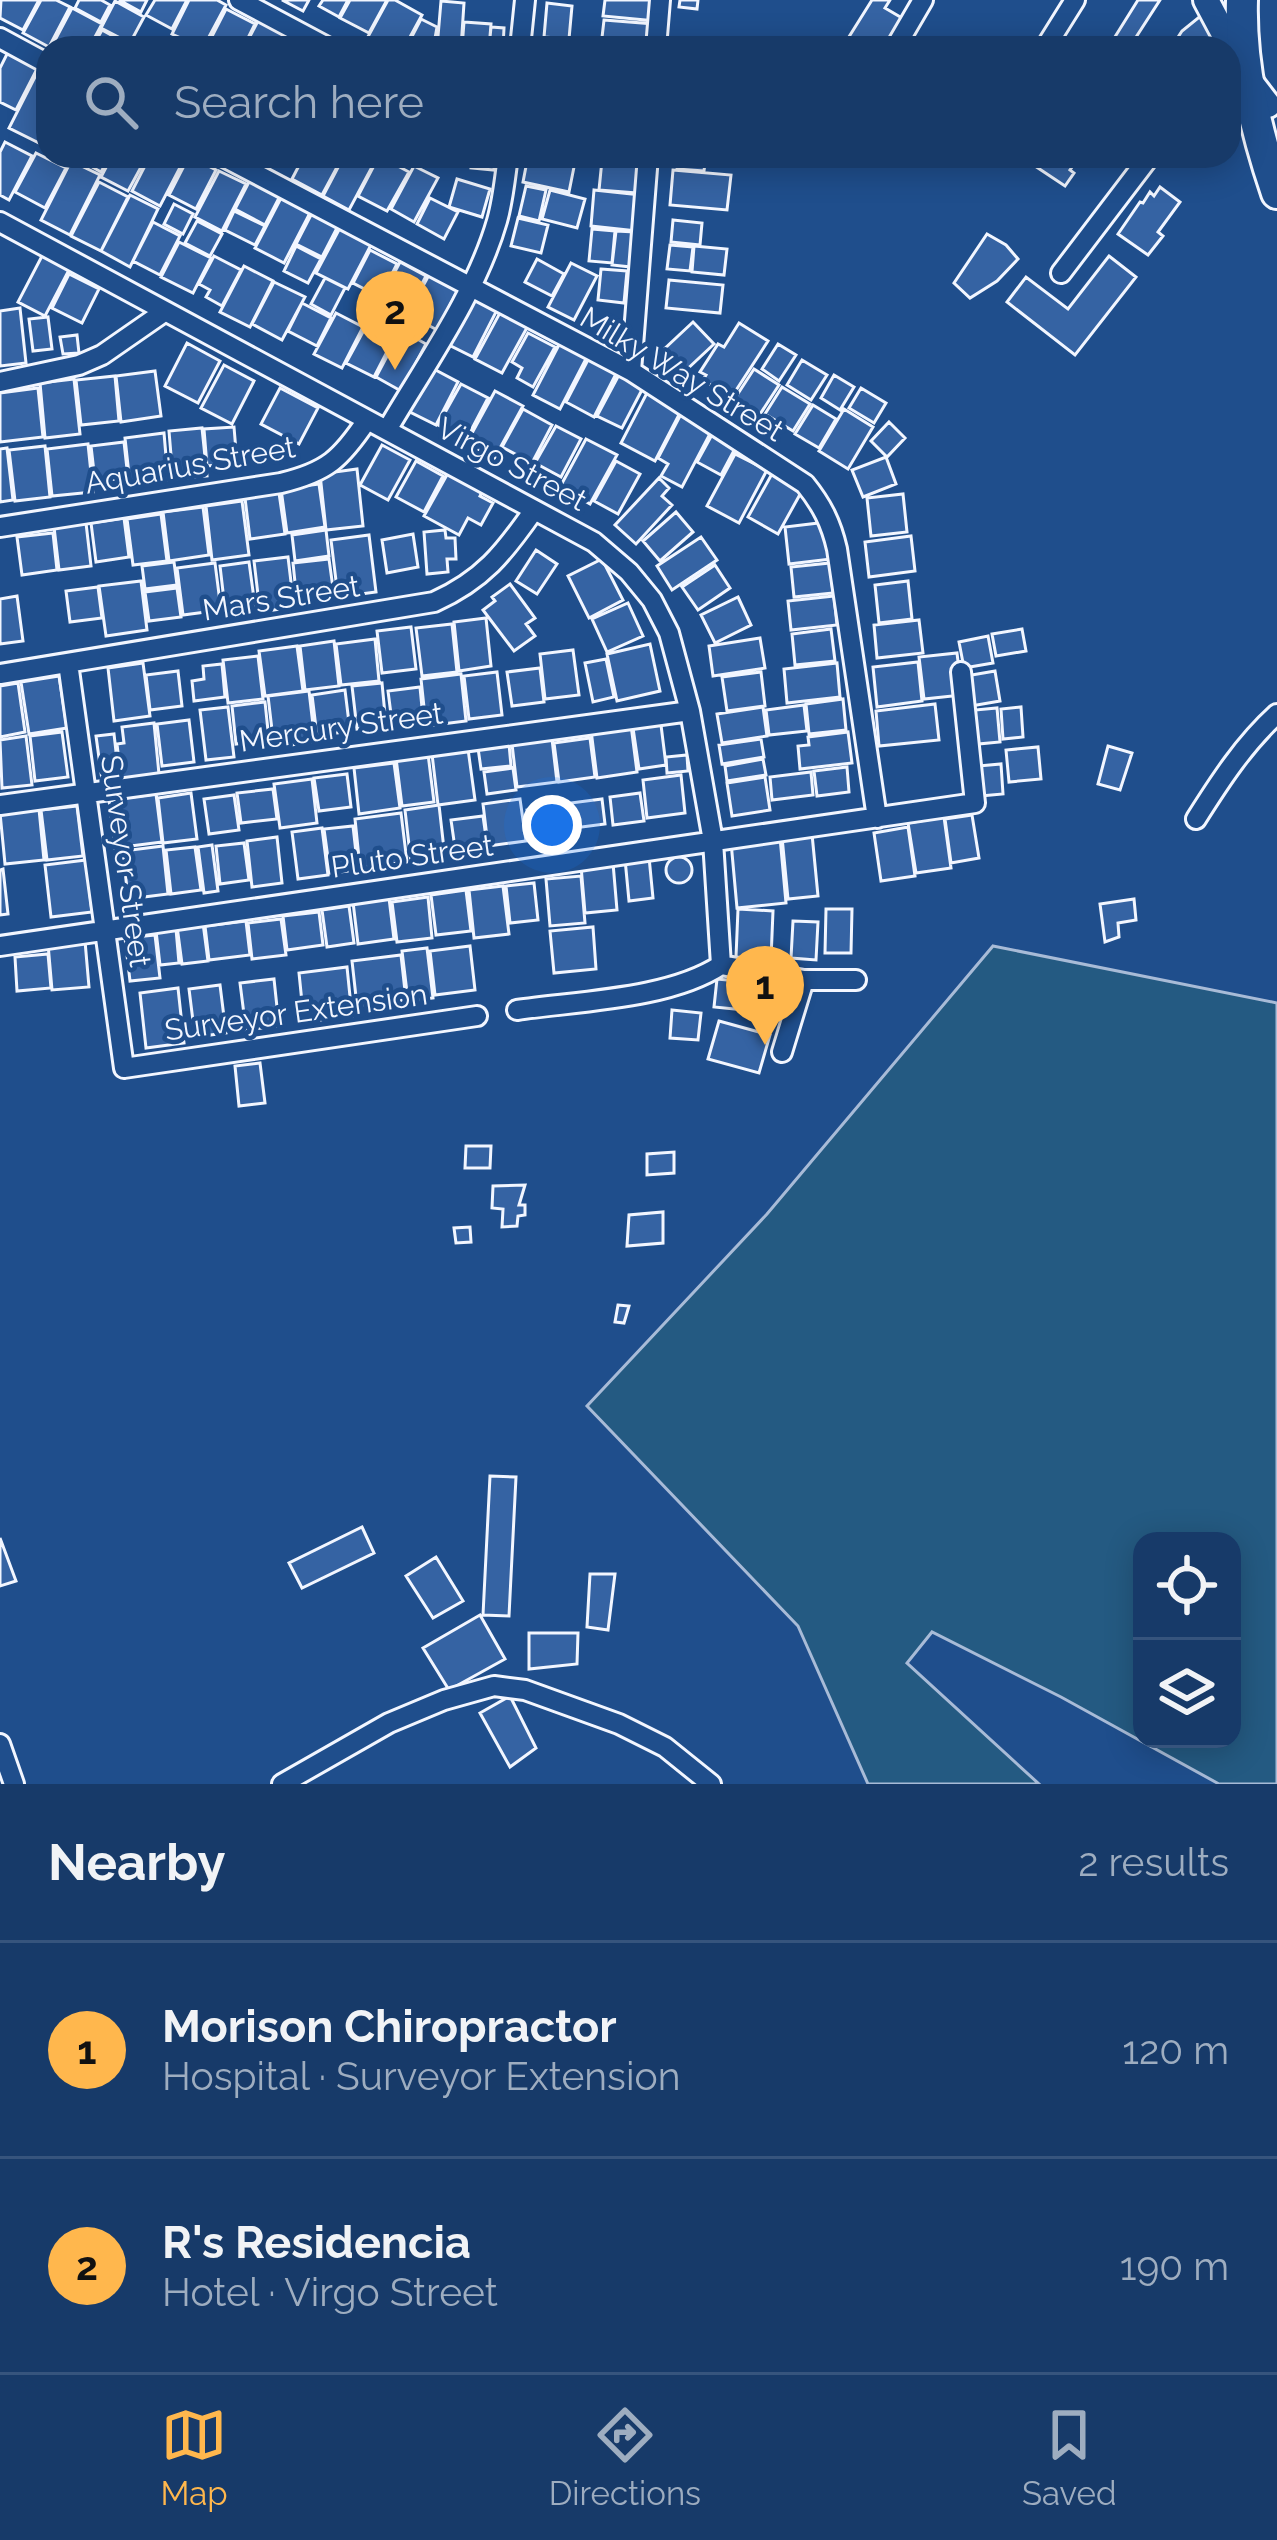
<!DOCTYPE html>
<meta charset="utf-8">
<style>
body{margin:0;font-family:Raleway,sans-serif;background:#20416f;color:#f1f3f6}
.controls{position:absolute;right:36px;bottom:36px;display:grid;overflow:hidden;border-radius:24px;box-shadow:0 6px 30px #0003}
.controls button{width:108px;height:108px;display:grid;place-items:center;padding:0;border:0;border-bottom:3px solid #36547d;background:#173a69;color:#f1f3f6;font:60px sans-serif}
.you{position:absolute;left:552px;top:825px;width:42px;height:42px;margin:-30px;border:9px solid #fff;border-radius:50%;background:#1a73e8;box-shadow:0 0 0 18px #1a73e833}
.badge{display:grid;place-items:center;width:78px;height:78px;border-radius:50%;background:#ffb74d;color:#111;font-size:39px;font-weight:700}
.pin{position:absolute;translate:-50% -99px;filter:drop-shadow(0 3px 6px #0008)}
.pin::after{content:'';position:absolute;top:63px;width:42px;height:36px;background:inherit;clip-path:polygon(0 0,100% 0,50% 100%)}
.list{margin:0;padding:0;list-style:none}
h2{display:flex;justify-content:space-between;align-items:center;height:156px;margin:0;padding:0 48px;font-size:51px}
h2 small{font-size:39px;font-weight:400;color:#9eadc0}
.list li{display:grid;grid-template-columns:78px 1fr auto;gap:36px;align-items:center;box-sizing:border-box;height:216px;padding:0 48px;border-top:3px solid #36547d}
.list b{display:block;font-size:45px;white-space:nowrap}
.list p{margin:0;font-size:39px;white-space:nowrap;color:#9eadc0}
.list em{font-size:39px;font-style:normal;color:#9eadc0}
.icon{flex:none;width:66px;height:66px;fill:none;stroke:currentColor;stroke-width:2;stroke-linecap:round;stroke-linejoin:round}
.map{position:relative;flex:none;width:1277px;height:1784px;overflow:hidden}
.search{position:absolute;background:#173a69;box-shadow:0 6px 30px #0003;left:36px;right:36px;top:36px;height:132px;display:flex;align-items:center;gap:30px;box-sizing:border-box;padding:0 42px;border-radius:36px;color:#9eadc0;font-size:45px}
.sheet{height:588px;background:#173a69}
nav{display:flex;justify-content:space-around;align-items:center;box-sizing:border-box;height:168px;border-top:3px solid #36547d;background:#173a69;font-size:33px;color:#9eadc0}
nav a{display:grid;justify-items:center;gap:6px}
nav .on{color:#ffb74d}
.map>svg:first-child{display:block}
.green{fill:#245a82;stroke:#a8bbd7;stroke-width:3;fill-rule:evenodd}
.building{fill:#3563a3;stroke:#f2f6ff;stroke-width:3}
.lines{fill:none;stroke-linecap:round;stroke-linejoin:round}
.minor-casing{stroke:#f2f6ff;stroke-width:24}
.major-casing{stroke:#f2f6ff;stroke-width:30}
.highway-casing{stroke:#f2f6ff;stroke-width:36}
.minor{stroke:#1f4e8c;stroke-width:18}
.major{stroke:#1f4e8c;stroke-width:24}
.highway{stroke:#1f4e8c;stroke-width:30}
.labels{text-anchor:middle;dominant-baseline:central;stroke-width:9;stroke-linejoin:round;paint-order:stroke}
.street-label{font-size:30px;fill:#f2f6ff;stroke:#1f4e8c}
</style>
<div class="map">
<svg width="1277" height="1784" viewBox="0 0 1277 1784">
<rect width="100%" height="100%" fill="#1f4e8c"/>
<path class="green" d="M993,946l284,57v781h-58l-158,-87 -129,-65 -25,31 132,121h-171l-70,-158 -211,-220 180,-192zM1142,1541h90v198h-90z"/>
<path class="building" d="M1,0h38l-16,30 -23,-12z
M41,0h15l14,7 -21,40 -26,-14z
M79,0h22l9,5 -9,17 -26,-14z
M119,0h28l-6,12z
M155,0h32l-15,29 -26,-14z
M189,0h28l9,5 -23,43 -31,-14z
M282,0h27l-6,11z
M323,0h25l-9,17 -20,-11z
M350,0h37l-18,33 -29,-15z
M388,0h7l27,15 -18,33h-33l-7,-4z
M605,0h53l-2,21 -53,-5z
M680,0h18l-1,9 -18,-2z
M872,0h18l-5,8 17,10 -19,30h-22l-14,-8z
M1138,0h22l-31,48h-21z
M115,1l29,16 -14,26 -29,-15z
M441,1l23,2 -3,45h-24z
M547,3l25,3 -3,33 -25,-2z
M72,8l30,16 -13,24h-23l-12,-6z
M226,9l29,15 -12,24h-37z
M1203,14l11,22 -15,12h-28l11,-17z
M259,19l28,15 -8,14h-35z
M421,19l16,8 -3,17 -3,4h-25z
M604,20l50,4 -2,24 -51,-2z
M464,22l27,2 -2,24h-27z
M491,27l13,1 -1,20h-14z
M102,30l27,15 -1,3h-36z
M290,33l27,15h-35z
M547,39l25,3v6h-26z
M574,40l22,2v6h-23z
M8,52l30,15 -22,43 -16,-8v-34z
M39,69l9,4v52l-9,18 -30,-15z
M5,142l27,14 -23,44 -9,-5v-43z
M36,153l30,15 -21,40 -30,-16z
M73,156h37l-9,16z
M112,156h35l-19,35 -27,-14z
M150,156h36l-26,50 -28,-15z
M189,156l27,14 -20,39 -27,-14z
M304,156h39l-21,39 -30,-16z
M344,156h7l21,11 -23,43 -26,-14z
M379,156l30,16 -22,39 -29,-15z
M472,156h23l-1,14 -23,-2z
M528,156l48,1 -7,35 -46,-10z
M678,156h28l-2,15 -27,-2z
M1037,156h43l-10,14 4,3 -9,13 -33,-22z
M602,160l38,3 -3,30 -38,-3z
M71,161l29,14 -30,60 -29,-15z
M414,166l24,12 -24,44 -23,-13z
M673,170l58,5 -4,35 -57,-5z
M219,171l27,13 -24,47 -27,-14z
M457,179l33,10 -8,28 -33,-10z
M250,180l30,16 -15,29 -30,-16z
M99,182l29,15 -27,54 -30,-15z
M526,186l20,4 -7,31 -20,-5z
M1160,187l20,15 -22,30 5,4 -15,19 -30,-21 22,-32 3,1 7,-11 4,4z
M550,190l35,9 -8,29 -35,-9z
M594,190l47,5 -4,36 -46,-5z
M130,195l28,14 -28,58 -29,-16z
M282,196l29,15 -27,52 -29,-15z
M430,198l28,14 -14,27 -27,-15z
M174,204l19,10 -10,20 -19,-10z
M234,211l31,15 -10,19 -30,-15z
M312,213l26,13 -16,31 -26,-13z
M518,218l30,7 -7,28 -30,-7z
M673,220l29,3 -2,22 -29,-3z
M197,221l25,13 -12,22 -25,-13z
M153,222l27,14 -20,39 -27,-14z
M341,226l31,17 -24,46 -32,-16z
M592,229l23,2 -3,32 -23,-2z
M616,231l19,1 -4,35 -19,-2z
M987,234l19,11 12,14 -21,22 -27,17 -16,-15z
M179,242l32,16 -18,35 -32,-16z
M670,245l23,2 -3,24 -23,-2z
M296,246l25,13 -13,24 -24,-12z
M694,246l33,3 -3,26 -32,-3z
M370,250l27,14 -17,33 -27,-14z
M42,256l27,14 -24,46 -27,-14z
M214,256l27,14 -19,36 -16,-9 4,-7 -11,-6z
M1109,256l27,21 -61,78 -68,-53 19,-25 42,32z
M537,259l27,15 -12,22 -27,-14z
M400,262l26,14 -25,48 -26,-14z
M571,263l26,13 -23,44 -26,-13z
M244,266l29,15 -23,46 -30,-15z
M601,269l26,2 -3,32 -26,-3z
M430,273l29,15 -22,42 -29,-16z
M69,274l30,15 -17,34 -30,-15z
M325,278l20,10 -14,27 -20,-11z
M669,280l54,5 -3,28 -54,-5z
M274,282l31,15 -23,43 -30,-16z
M469,296l28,14 -24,47 -28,-14z
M302,303l29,15 -14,28 -29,-15z
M20,308l6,55 -26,3v-55z
M502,309l27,15 -27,49 -27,-14z
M336,313l27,14 -21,41 -28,-14z
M48,317l4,32 -19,2 -4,-32z
M693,322l21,22 -32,30 -21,-22z
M739,323l29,18 -37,57 -28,-18 3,-5 -6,-3 18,-28 6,3z
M364,330l27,14 -17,33 -28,-14z
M401,330l25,14 -25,47 -25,-14z
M528,333l27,14 -22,40 -16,-9 5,-10 -10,-6z
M77,335l2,18 -16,1 -3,-17z
M562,339l27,14 -29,56 -27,-14z
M187,343l33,18 -22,42 -33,-17z
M778,344l18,11 -17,26 -17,-12z
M590,356l28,14 -24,47 -28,-15z
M802,360l25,15 -16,25 -24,-15z
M224,365l30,16 -22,43 -31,-16z
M430,367l28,15 -22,43 -28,-14z
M754,369l25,16 -26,40 -25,-16z
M155,371l6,45 -40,6 -5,-46z
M621,371l24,13 -23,44 -25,-12z
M834,375l20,12 -14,23 -19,-12z
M115,376l4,45 -38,4 -5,-45z
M74,379l6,55 -35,4 -5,-55z
M461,384l27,14 -22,42 -28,-15z
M782,387l28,17 -17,27 -28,-17z
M38,388l5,49 -43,5v-49z
M280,388l38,20 -19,36 -38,-20z
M861,388l25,15 -12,20 -25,-15z
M649,389l34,18 -28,54 -34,-18z
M495,391l28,15 -29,53 -28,-15z
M813,405l23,14 -17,29 -24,-14z
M523,409l29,16 -20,38 -30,-16z
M844,409l29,18 -25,42 -29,-18z
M681,414l31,16 -30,57 -21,-11 7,-12 -10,-6z
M889,422l16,16 -18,19 -16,-16z
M556,426l25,13 -20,38 -26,-14z
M234,427l3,36 -30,3 -3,-37z
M202,428l5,48 -34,3 -4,-48z
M714,431l24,12 -17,32 -24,-13z
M164,433l4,47 -38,4 -5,-46z
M586,439l31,16 -27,49 -30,-17z
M124,442l4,36 -33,3 -4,-35z
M88,444l5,48 -41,4 -5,-47z
M382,445l28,15 -22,40 -28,-15z
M45,446l5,51 -35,4 -6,-51z
M7,448l6,52 -13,2v-53z
M735,454l32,16 -28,53 -32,-17z
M886,457l10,27 -33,13 -11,-27z
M416,461l27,15 -19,36 -28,-15z
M616,461l24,13 -22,40 -24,-13z
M357,469l6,57 -37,4 -6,-56z
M773,472l30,17 -25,45 -30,-17z
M448,473l34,19 -2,4 13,7 -12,22 -13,-7 -9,17 -35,-19z
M659,478l10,10 -7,8 10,9 -36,39 -21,-19z
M319,484l6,43 -38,6 -6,-44z
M279,493l6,41 -35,5 -5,-41z
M903,494l4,38 -36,4 -4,-38z
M242,501l7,54 -37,5 -6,-54z
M203,507l6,48 -40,6 -6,-49z
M676,512l17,20 -33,29 -17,-20z
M161,514l6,47 -34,4 -6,-46z
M124,518l5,39 -33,5 -5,-39z
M827,522l4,37 -42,5 -4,-37z
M86,523l5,43 -32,4 -5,-43z
M326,530l3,26 -34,5 -3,-26z
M445,530l1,8h9l1,21h-9l1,13 -21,2 -3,-42z
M53,533l4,37 -35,5 -5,-38z
M413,534l5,33 -31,6 -5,-33z
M369,535l7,57 -38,5 -7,-57z
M911,536l4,35 -46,6 -4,-35z
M701,537l16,23 -45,30 -15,-24z
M536,550l21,14 -20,30 -21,-13z
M288,557l6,50 -34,5 -6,-51z
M329,559l4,29 -37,4 -3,-29z
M602,559l21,41 -34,18 -21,-42z
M174,562l3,23 -32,4 -3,-23z
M249,562l6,44 -30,3 -5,-43z
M215,563l6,47 -38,5 -6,-47z
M830,563l3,30 -39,4 -3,-30z
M715,565l15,23 -32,22 -16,-23z
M141,581l6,49 -41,6 -7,-50z
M908,581l4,38 -33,4 -4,-38z
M510,584l25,34 -9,6 9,12 -21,15 -31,-41 12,-9 -3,-4z
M98,587l4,31 -32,4 -4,-31z
M177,588l4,29 -32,4 -4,-29z
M17,596l6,45 -23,3v-45z
M834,596l3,29 -46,5 -3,-29z
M738,597l13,28 -36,18 -14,-28z
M628,603l15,33 -36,16 -15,-33z
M486,618l5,48 -32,5 -5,-49z
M919,620l4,33 -46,5 -3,-33z
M452,624l5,48 -35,4 -6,-48z
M411,627l5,42 -34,4 -5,-42z
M831,629l4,32 -40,4 -3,-31z
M1022,629l4,22 -30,5 -4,-22z
M988,636l5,27 -29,5 -5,-26z
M760,638l5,30 -52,8 -4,-30z
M375,639l4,42 -38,4 -5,-41z
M334,641l5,45 -34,4 -5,-44z
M650,644l10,47 -43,10 -10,-47z
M297,646l6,45 -38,5 -6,-45z
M573,650l6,45 -34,4 -5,-45z
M957,653l5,42 -38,4 -5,-42z
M258,656l5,43 -35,4 -5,-43z
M606,659l8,38 -21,5 -8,-39z
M918,662l4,39 -45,6 -4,-40z
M143,663l7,53 -36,5 -6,-53z
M837,663l3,34 -53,6 -3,-34z
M222,664l3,33 -31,4 -2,-20 12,-2 -1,-13z
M540,668l4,34 -32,4 -5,-34z
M178,671l4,35 -32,4 -4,-35z
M995,671l5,30 -29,5 -5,-30z
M497,672l5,43 -33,4 -5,-43z
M761,672l4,34 -38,5 -5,-34z
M461,674l5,47 -40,5 -5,-47z
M59,676l8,52 -38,6 -8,-52z
M18,683l7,49 -25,5v-51z
M382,683l4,42 -29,4 -5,-43z
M420,687l3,31 -31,4 -4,-31z
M345,690l5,41 -33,5 -5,-41z
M309,691l6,51 -41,5 -6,-51z
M843,699l3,31 -37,4 -3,-30z
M265,702l4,38 -33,4 -4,-38z
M935,704l4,36 -60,6 -3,-35z
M804,705l3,26 -38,4 -3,-25z
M228,707l6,50 -28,3 -6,-50z
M763,707l4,29 -45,7 -5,-29z
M1021,707l2,30 -20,2 -2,-30z
M997,708l3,34 -22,2 -3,-34z
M189,720l5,42 -32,4 -5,-42z
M154,723l5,51 -38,5 -4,-35 7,-1 -2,-16z
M631,725l6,47 -40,6 -6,-48z
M661,725l5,40 -27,4 -6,-41z
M62,732l6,45 -33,4 -5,-45z
M848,732l4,31 -52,6 -2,-23 11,-1 -1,-8z
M114,734l5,44 -17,2 -6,-44z
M26,736l6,49 -30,3 -2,-48z
M590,738l5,39 -36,5 -5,-39z
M552,739l5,43 -40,5 -5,-43z
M761,739l3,18 -42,7 -3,-19z
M509,744l2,22 -30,3 -3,-21z
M1108,746l24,7 -12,37 -22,-6z
M1038,747l3,32 -32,3 -3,-32z
M468,749l7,51 -37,5 -6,-51z
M428,754l6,48 -32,4 -6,-48z
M687,755l1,16 -21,2 -1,-16z
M763,759l3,16 -39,6 -2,-15z
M394,763l6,45 -41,6 -5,-46z
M1001,764l2,30 -34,3 -2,-30z
M847,767l2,25 -32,4 -3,-25z
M513,768l3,22 -29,4 -3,-22z
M811,772l2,23 -41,5 -2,-23z
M347,774l4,33 -32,4 -5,-33z
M681,775l4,38 -38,5 -4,-38z
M765,777l5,33 -38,6 -5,-33z
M312,779l5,44 -37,5 -6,-44z
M273,789l4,30 -36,4 -4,-30z
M191,793l6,46 -34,4 -5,-45z
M640,793l4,28 -31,4 -3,-28z
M156,794l6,48 -47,6 -6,-48z
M234,795l5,35 -30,4 -5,-35z
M520,799l6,42 -38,5 -5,-42z
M602,799l3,25 -39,5 -3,-25z
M439,805l6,53 -34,5 -6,-53z
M562,805l3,29 -34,5 -4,-29z
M77,806l6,50 -36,4 -6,-50z
M39,809l5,51 -39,4 -5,-51z
M401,813l6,49 -47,6 -5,-49z
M972,815l7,43 -28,5 -6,-44z
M483,816l4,28 -32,4 -4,-28z
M944,817l7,51 -35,5 -8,-50z
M353,826l5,44 -28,3 -6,-44z
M908,827l7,49 -34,5 -7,-48z
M322,828l6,47 -30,4 -6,-47z
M812,834l6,62 -30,3 -6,-62z
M277,837l5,46 -30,4 -5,-46z
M780,837l6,66 -49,5 -6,-66z
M244,843l5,37 -29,4 -4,-38z
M212,845l6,46 -14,2 -6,-46z
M163,846l5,48 -40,5 -5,-48z
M195,847l6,43 -30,4 -5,-44z
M649,857l4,41 -24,3 -4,-42z
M666 870a13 13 0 1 1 26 0a13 13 0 1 1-26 0Z
M86,860l6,52 -41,5 -6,-52z
M613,863l4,47 -32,3 -4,-47z
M3,869l5,45 -8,1v-45z
M581,876l4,47 -35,3 -4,-47z
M534,883l4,37 -28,3 -4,-37z
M503,886l6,48 -35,4 -5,-48z
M466,890l5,41 -35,4 -5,-40z
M428,897l4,41 -35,4 -5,-40z
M389,898l5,41 -36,5 -5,-42z
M1134,899l2,21 -18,3 1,14 -14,5 -5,-38z
M349,906l5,37 -27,4 -5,-37z
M738,909l35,2 -2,48 -35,-2z
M826,909h26l-1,44h-26z
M319,912l4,33 -36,5 -4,-34z
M281,919l5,36 -34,4 -4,-36z
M246,921l4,34 -41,5 -4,-34z
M793,921l25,1 -2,38 -25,-2z
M203,923l5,38 -26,3 -5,-38z
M593,927l3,42 -42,4 -4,-42z
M176,929l3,34 -19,2 -4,-34z
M155,935l5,43 -30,3 -5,-43z
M85,941l4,46 -37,3 -4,-46z
M470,946l5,44 -40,5 -5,-44z
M427,948l6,50 -25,3 -6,-50z
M48,954l3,34 -34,3 -2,-34z
M401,955l5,45 -49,6 -5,-45z
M347,967l5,49 -48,6 -5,-49z
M274,979l5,47 -33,4 -6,-47z
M717,979l41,4 -3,28 -41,-4z
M220,985l6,48 -31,4 -6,-48z
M178,988l6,55 -38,5 -6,-55z
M672,1010l29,3 -3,27 -28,-2z
M719,1021l51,14 -11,38 -51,-14z
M260,1063l5,40 -26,3 -4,-40z
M466,1146h25l-1,22h-25z
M674,1152v21l-27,2v-21z
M525,1185l-6,20h6v10l-7,1 -1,10 -15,1 1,-18 -11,-1 1,-22z
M663,1212v31l-36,3 2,-31z
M470,1227l1,15 -15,1 -2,-15z
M618,1305l11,1 -5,17 -9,-1z
M490,1476l26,1 -7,139 -26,-1z
M362,1527l12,26 -72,35 -13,-25z
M0,1538l16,43 -16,5z
M436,1557l27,44 -30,17 -27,-42z
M590,1574h25l-7,56 -21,-3z
M480,1615l25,44 -56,31 -26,-42z
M529,1633h49l-1,31 -48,5z
M510,1696l26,52 -26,19 -30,-54z"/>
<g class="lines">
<g class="minor-casing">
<path id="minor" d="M239,0l90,48
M0,38l48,26
M520,48l5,-48
M656,48l4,-48
M895,48l28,-48
M1045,48l30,-48
M222,156l409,215 174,113c17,21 26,39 32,65l40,269
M0,222l594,320 35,30 23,28 17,33 21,78 23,130 8,124
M1061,273l89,-117
M631,371l17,-215
M0,382l79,-17 23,-10 62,-43
M387,430c38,-65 89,-136 110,-209 6,-21 8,-43 11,-65
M0,527l281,-44c46,-11 60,-24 86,-63
M68,663l56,405 353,-52
M0,674l434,-72c49,-22 70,-49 100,-92
M0,805l690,-94
M1196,819c24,-38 48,-75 81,-105
M0,946l975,-143 -14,-131
M721,965l83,15h52
M517,1010c62,-9 153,-11 204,-45
M782,1052l22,-72
M0,1744l14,40
M282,1784l107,-61 55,-23 50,-14 31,4 94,34 46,23 46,37"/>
</g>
<g class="major-casing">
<path id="major" d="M1206,0l42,79 20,26"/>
</g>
<g class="highway-casing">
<path id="highway" d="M1242,0c-2,66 14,131 35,193"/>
</g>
<use href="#minor" class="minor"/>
<use href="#major" class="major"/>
<use href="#highway" class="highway"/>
</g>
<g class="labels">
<g class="street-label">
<text transform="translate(682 374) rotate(31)">Milky Way Street</text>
<text transform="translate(512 464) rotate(28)">Virgo Street</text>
<text transform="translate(190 465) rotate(-10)">Aquarius Street</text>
<text transform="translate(281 598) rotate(-9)">Mars Street</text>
<text transform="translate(341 727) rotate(-8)">Mercury Street</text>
<text transform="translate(412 856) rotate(-8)">Pluto Street</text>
<text transform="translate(126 861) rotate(82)">Surveyor Street</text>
<text transform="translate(296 1012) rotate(-8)">Surveyor Extension</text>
</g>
</g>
</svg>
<div class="controls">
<button><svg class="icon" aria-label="locate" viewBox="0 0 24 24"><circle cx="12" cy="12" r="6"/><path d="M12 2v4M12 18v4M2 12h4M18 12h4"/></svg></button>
<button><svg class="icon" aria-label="layers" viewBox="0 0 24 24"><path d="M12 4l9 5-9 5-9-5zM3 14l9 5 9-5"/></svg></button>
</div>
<div class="you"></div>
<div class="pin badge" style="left:765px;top:1045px">1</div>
<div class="pin badge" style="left:395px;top:370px">2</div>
<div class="search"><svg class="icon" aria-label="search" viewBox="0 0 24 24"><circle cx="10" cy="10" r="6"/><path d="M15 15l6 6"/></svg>Search here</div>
</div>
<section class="sheet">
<h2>Nearby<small>2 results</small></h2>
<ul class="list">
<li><span class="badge">1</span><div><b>Morison Chiropractor</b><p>Hospital · Surveyor Extension</p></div><em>120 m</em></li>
<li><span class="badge">2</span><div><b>R's Residencia</b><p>Hotel · Virgo Street</p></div><em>190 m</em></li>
</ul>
</section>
<nav>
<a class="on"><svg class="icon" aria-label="map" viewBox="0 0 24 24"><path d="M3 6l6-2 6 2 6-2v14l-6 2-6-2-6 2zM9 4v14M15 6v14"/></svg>Map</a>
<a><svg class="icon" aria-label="directions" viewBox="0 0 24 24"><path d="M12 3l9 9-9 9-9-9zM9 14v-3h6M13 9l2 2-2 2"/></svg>Directions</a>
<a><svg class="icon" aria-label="saved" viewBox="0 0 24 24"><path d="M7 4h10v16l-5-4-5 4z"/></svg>Saved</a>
</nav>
